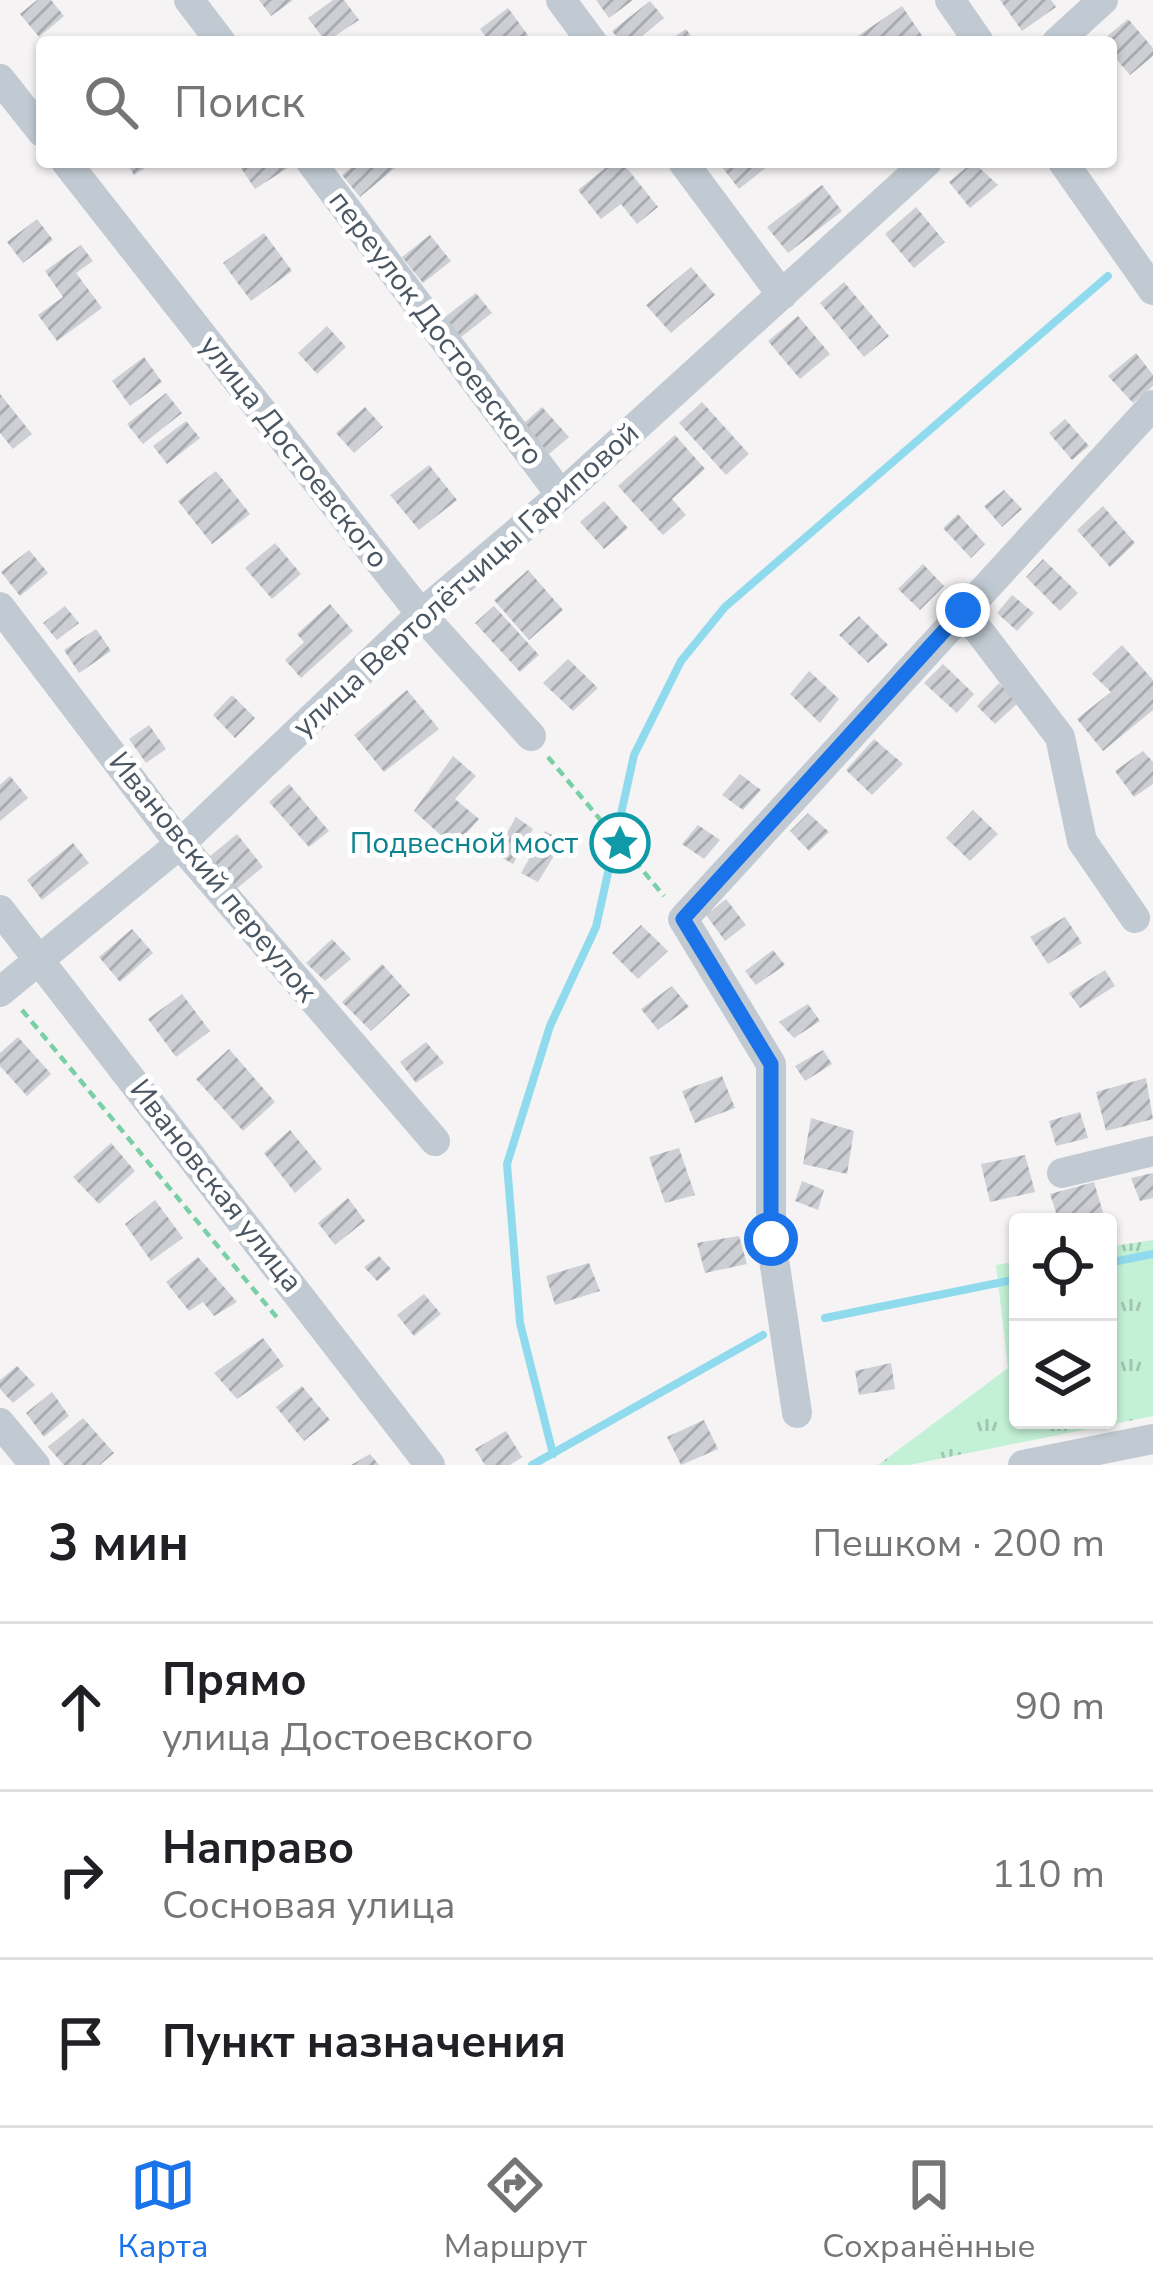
<!DOCTYPE html>
<html lang="ru">
<meta charset="utf-8">
<style>
body{margin:0;font-family:"Nunito Sans",sans-serif;background:#f6f6f6;color:#202124}
.controls{position:absolute;right:36px;bottom:36px;display:grid;overflow:hidden;border-radius:12px;box-shadow:0 3px 9px #0004}
.controls button{width:108px;height:108px;display:grid;place-items:center;padding:0;border:0;border-bottom:3px solid #e0e0e0;background:#fff;color:#202124;font:60px sans-serif}
.stop{position:absolute;width:36px;height:36px;margin:-27px;border:9px solid #1a73e8;border-radius:50%;background:#fff}
.stop.end{background:#1a73e8;border-color:#fff;box-shadow:0 3px 12px #0008}
.list{margin:0;padding:0;list-style:none}
h2{display:flex;justify-content:space-between;align-items:center;height:156px;margin:0;padding:0 48px;font-size:51px}
h2 small{font-size:39px;font-weight:400;color:#757577}
.list li{display:grid;grid-template-columns:78px 1fr auto;gap:36px;align-items:center;box-sizing:border-box;height:168px;padding:0 48px;border-top:3px solid #e0e0e0}
.list b{display:block;font-size:45px;white-space:nowrap}
.list p{margin:0;font-size:39px;white-space:nowrap;color:#757577}
.list em{font-size:39px;font-style:normal;color:#757577}
.icon{flex:none;width:66px;height:66px;fill:none;stroke:currentColor;stroke-width:2;stroke-linecap:round;stroke-linejoin:round}
.map{position:relative;flex:none;width:1153px;height:1465px;overflow:hidden}
.search{position:absolute;background:#fff;box-shadow:0 3px 9px #0004;left:36px;right:36px;top:36px;height:132px;display:flex;align-items:center;gap:30px;box-sizing:border-box;padding:0 42px;border-radius:12px;color:#757577;font-size:45px}
.sheet{height:660px;background:#fff}
nav{display:flex;justify-content:space-around;align-items:center;box-sizing:border-box;height:168px;border-top:3px solid #e0e0e0;background:#fff;font-size:33px;color:#757577}
nav a{display:grid;justify-items:center;gap:6px}
nav .on{color:#1a73e8}
.map>svg:first-child{display:block}
.grass{fill:url(#grass-tufts)}
.lines{fill:none;stroke-linecap:round;stroke-linejoin:round}
.stream{stroke:#90daee;stroke-width:8}
.building{fill:url(#building-hatch)}
.path{stroke:#7ad0a6;stroke-width:4.5;stroke-dasharray:9 6;stroke-linecap:butt}
.street{stroke:#c1cad2;stroke-width:30}
.route{stroke:#1a73e8;stroke-width:15}
.labels{text-anchor:middle;dominant-baseline:central;stroke-width:10;stroke-linejoin:round;paint-order:stroke}
.street-label{font-size:30px;fill:#4a5661;stroke:#fff}
.culture-label{font-size:30px;fill:#0d838f;stroke:#fff;text-anchor:end}
</style>
<div class="map">
<svg width="1153" height="1465" viewBox="0 0 1153 1465">
<defs>
<pattern id="grass-tufts" width="24" height="20" patternUnits="userSpaceOnUse" patternTransform="scale(3)"><rect width="24" height="20" fill="#c3f1d5"/><path d="M3 7l-1-3M5 7V3M7 7l1-3M15 17l-1-3M17 17v-4M19 17l1-3" fill="none" stroke="#a0c6b0"/></pattern>
<pattern id="building-hatch" width="6" height="6" patternUnits="userSpaceOnUse" patternTransform="scale(3)"><rect width="6" height="6" fill="#cdcfd5"/><path d="M-1 1l2-2M0 6l6-6M5 7l2-2" fill="none" stroke="#a8abb0"/></pattern>
</defs>
<rect width="100%" height="100%" fill="#f5f3f3"/>
<path class="grass" d="M1153,1240v176l-244,49h-31l130,-97 -12,-103 22,-4v159h90v-173z"/>
<g class="lines">
<path class="stream" d="M1108,1263l45,-9
M825,1318l193,-39
M553,1454l-33,-131 -13,-159 43,-138 46,-99 38,-172 47,-94 44,-54 383,-331
M532,1465l231,-130"/>
</g>
<path class="building" d="M37,0h14l13,16 -25,21 -19,-23z
M259,0h34l-22,16z
M333,0h11l15,20 -33,22 -18,-24z
M596,0h37l-24,18z
M1000,0h51l5,7 -34,24z
M650,1l14,17 -29,24h-14l-9,-11z
M902,6l23,34 -76,2z
M508,8l22,30 -40,4 -10,-13z
M1128,19l25,29v8l-23,19 -19,-22v-11h-11z
M686,29l9,13h-29z
M126,162h29l-21,13z
M237,162h49l3,5 -34,22z
M358,162h33l4,6 -35,29 -18,-22z
M613,162h9l36,45 -21,17 -16,-20 -20,15 -23,-29z
M718,162h55l-34,27z
M973,162l25,23 -28,23 -21,-26z
M822,185l20,26 -54,42 -21,-26z
M916,207l29,35 -31,26 -29,-34z
M37,219l16,21 -30,23 -16,-21z
M264,233l28,38 -41,30 -28,-38z
M430,235l21,26 -28,22 -21,-26z
M81,245l12,16 -17,12 26,35 -45,33 -19,-26 25,-18 -18,-26z
M691,267l24,28 -44,38 -25,-28z
M844,282l45,54 -25,21 -44,-54z
M476,293l16,20 -31,24 -16,-20z
M798,316l32,38 -30,25 -32,-38z
M327,326l19,21 -29,27 -19,-21z
M1136,353l17,22v11l-20,17 -25,-27z
M144,357l18,25 -32,24 -18,-25z
M166,393l16,20 -39,31 -16,-20z
M0,394l32,40 -19,15 -13,-16z
M702,402l47,52 -23,21 -47,-52z
M365,407l18,20 -29,26 -18,-20z
M542,407l27,30 -20,17 -26,-30z
M1065,419l24,27 -17,14 -23,-27z
M186,421l14,17 -33,26 -14,-18z
M675,435l30,34 -33,30 14,16 -23,20 -45,-49z
M429,465l28,35 -38,30 -29,-35z
M216,471l34,43 -38,30 -34,-43z
M1004,490l18,19 -20,18 -18,-21z
M604,501l24,27 -24,21 -24,-27z
M1103,506l32,37 -25,24 -33,-37z
M958,514l27,30 -14,14 -28,-30z
M275,543l26,31 -29,25 -27,-31z
M29,550l19,23 -28,23 -19,-24z
M1043,559l35,34 -18,18 -34,-34z
M923,564l21,22 -24,24 -22,-21z
M528,570l35,40 -34,30 -35,-40z
M1012,595l22,18 -17,18 -20,-18z
M330,604l23,27 -52,47 -16,-18 19,-18 -7,-8z
M65,606l14,17 -22,17 -14,-17z
M494,606l45,49 -19,17 -45,-49z
M859,616l29,29 -20,18 -29,-28z
M96,629l15,22 -32,22 -15,-23z
M1122,645l31,35v30l-50,41 -26,-32 34,-27 -19,-18z
M568,659l30,29 -25,23 -30,-28z
M943,664l31,30 -17,19 -33,-30z
M809,671l30,28 -19,24 -30,-29z
M999,683l19,20 -23,21 -18,-18z
M407,690l32,39 -55,43 -30,-37z
M232,695l23,23 -20,20 -22,-23z
M149,725l17,24 -20,14 -17,-24z
M874,739l29,25 -31,31 -26,-25z
M1143,751l10,11v22l-19,13 -19,-26z
M453,756l23,20 -21,23 24,20 -25,28 -40,-36z
M740,774l21,16 -18,20 -21,-15z
M10,776l18,22 -28,23v-36z
M289,784l40,47 -20,16 -40,-45z
M973,810l25,24 -28,27 -24,-23z
M808,813l21,19 -20,19 -19,-20z
M516,817l17,12 -20,35 -18,-10z
M698,825l22,15 -16,19 -22,-15z
M545,831l18,10 -25,41 -17,-9z
M237,834l26,33 -28,23 -26,-33z
M73,843l16,20 -47,37 -15,-20z
M726,899l20,26 -21,16 -19,-26z
M1065,917l17,26 -34,21 -18,-27z
M641,925l27,26 -30,28 -26,-26z
M132,929l21,24 -33,29 -21,-25z
M332,939l19,20 -26,22 -19,-18z
M773,950l12,15 -29,20 -11,-14z
M382,964l28,31 -39,36 -29,-29z
M1105,970l10,16 -35,22 -11,-15z
M672,986l17,21 -31,23 -17,-21z
M182,994l28,37 -34,26 -28,-38z
M808,1004l12,17 -26,17 -15,-16z
M18,1037l33,37 -24,22 -27,-30v-13z
M426,1042l18,21 -28,20 -16,-21z
M229,1049l46,53 -32,29 -47,-52z
M823,1050l9,14 -27,17 -10,-15z
M722,1076l13,32 -40,15 -13,-32z
M1146,1078l7,41 -47,12 -10,-39z
M1080,1112l8,26 -32,8 -7,-25z
M811,1118l43,13 -7,43 -44,-10z
M290,1130l32,39 -27,24 -31,-40z
M111,1143l24,28 -36,33 -26,-27z
M679,1148l16,47 -30,8 -16,-46z
M1025,1155l10,37 -45,10 -9,-38z
M1153,1173v25l-13,3 -9,-23z
M802,1181l22,9 -6,20 -23,-9z
M1094,1182l10,34 -45,6 -9,-28z
M348,1198l17,23 -30,24 -17,-22z
M155,1200l28,38 -32,23 -26,-37z
M739,1236l8,28 -42,9 -8,-30z
M379,1256l12,13 -14,12 -13,-14z
M198,1257l39,45 -23,14 -11,-14 -14,9 -23,-29z
M589,1263l11,28 -45,14 -9,-29z
M424,1294l17,20 -27,22 -17,-21z
M263,1338l21,28 -47,33 -23,-26z
M891,1363l4,26 -36,6 -4,-24z
M17,1366l18,19 -22,18 -13,-14v-9z
M302,1386l28,34 -26,21 -28,-34z
M52,1392l17,24 -25,21 -18,-24z
M83,1418l31,35 -14,12h-36l-16,-18z
M704,1420l14,29 -37,16 -14,-28z
M506,1431l16,26 -12,8h-25l-10,-16z
M370,1454l9,11h-28z"/>
<g class="lines">
<path class="path" d="M548,757l116,139
M22,1010l257,310"/>
<path class="street" d="M189,0l32,42
M561,0l31,42
M950,0l29,42
M1057,42l46,-42
M0,79l42,53
M66,162l355,452 110,122
M311,162l250,333
M683,162l99,133
M1063,162l90,128
M0,607l180,237 255,297
M963,610l97,127 22,104 53,77
M0,910l430,555
M0,992l180,-148 241,-230 140,-119 366,-333
M1062,1173l91,-22
M797,1413l-26,-174v-175l-88,-145 470,-514
M0,1423l35,42
M1023,1465l130,-26"/>
</g>
<g class="lines">
<path class="route" d="M771,1239v-175l-88,-145 280,-309"/>
</g>
<defs>
<g id="sight-ring" transform="scale(3)"><circle r="9.5" fill="#fff" stroke="#0f9aa8" stroke-width="1.5"/><path d="M0-6L1.8-2.2L6-1.7L2.9 1.2L3.7 5.4L0 3.3L-3.7 5.4L-2.9 1.2L-6-1.7L-1.8-2.2Z" fill="#0f9aa8"/></g>
</defs>
<g fill-rule="evenodd">
<use href="#sight-ring" x="620" y="843"/>
</g>
<g class="labels">
<g class="street-label">
<text transform="translate(436 328) rotate(53)">переулок Достоевского</text>
<text transform="translate(294 452) rotate(52)">улица Достоевского</text>
<text transform="translate(466 580) rotate(-42)">улица Вертолётчицы Гариповой</text>
<text transform="translate(213 877) rotate(51)">Ивановский переулок</text>
<text transform="translate(216 1186) rotate(52)">Ивановская улица</text>
</g>
<g class="culture-label">
<text x="578" y="843">Подвесной мост</text>
</g>
</g>
</svg>
<div class="controls">
<button><svg class="icon" aria-label="locate" viewBox="0 0 24 24"><circle cx="12" cy="12" r="6"/><path d="M12 2v4M12 18v4M2 12h4M18 12h4"/></svg></button>
<button><svg class="icon" aria-label="layers" viewBox="0 0 24 24"><path d="M12 4l9 5-9 5-9-5zM3 14l9 5 9-5"/></svg></button>
</div>
<div class="stop" style="left:771px;top:1239px"></div>
<div class="stop end" style="left:963px;top:610px"></div>
<div class="search"><svg class="icon" aria-label="search" viewBox="0 0 24 24"><circle cx="10" cy="10" r="6"/><path d="M15 15l6 6"/></svg>Поиск</div>
</div>
<section class="sheet">
<h2>3 мин<small>Пешком · 200 m</small></h2>
<ul class="list">
<li><svg class="icon" aria-label="ahead" viewBox="0 0 24 24"><path d="M12 20V5M6 11l6-6 6 6"/></svg><div><b>Прямо</b><p>улица Достоевского</p></div><em>90 m</em></li>
<li><svg class="icon" aria-label="right" viewBox="0 0 24 24"><path d="M7 20v-9h11M14 6l5 5-5 5"/></svg><div><b>Направо</b><p>Сосновая улица</p></div><em>110 m</em></li>
<li><svg class="icon" aria-label="arrive" viewBox="0 0 24 24"><path d="M6 21V4h12l-3 4 3 4H6"/></svg><div><b>Пункт назначения</b></div></li>
</ul>
</section>
<nav>
<a class="on"><svg class="icon" aria-label="map" viewBox="0 0 24 24"><path d="M3 6l6-2 6 2 6-2v14l-6 2-6-2-6 2zM9 4v14M15 6v14"/></svg>Карта</a>
<a><svg class="icon" aria-label="directions" viewBox="0 0 24 24"><path d="M12 3l9 9-9 9-9-9zM9 14v-3h6M13 9l2 2-2 2"/></svg>Маршрут</a>
<a><svg class="icon" aria-label="saved" viewBox="0 0 24 24"><path d="M7 4h10v16l-5-4-5 4z"/></svg>Сохранённые</a>
</nav>
